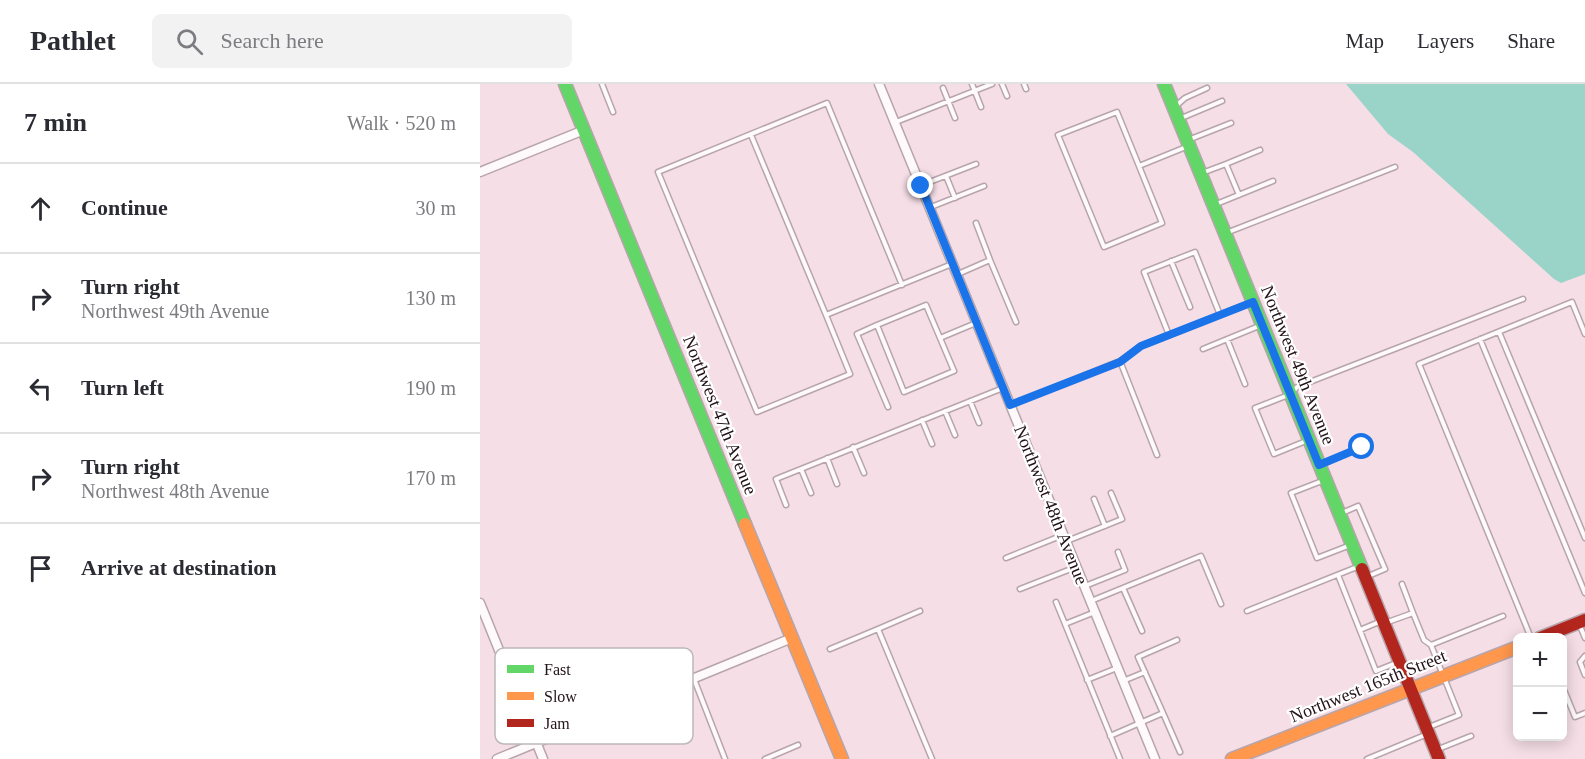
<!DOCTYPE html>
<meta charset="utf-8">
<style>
body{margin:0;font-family:Georgia,serif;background:#f2f2f3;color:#2b2b33}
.controls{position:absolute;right:18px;bottom:18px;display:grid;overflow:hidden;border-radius:9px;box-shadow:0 3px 15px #0003}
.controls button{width:54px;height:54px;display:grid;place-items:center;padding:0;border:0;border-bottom:2px solid #e1e1e2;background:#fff;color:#2b2b33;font:30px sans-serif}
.stop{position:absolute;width:18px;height:18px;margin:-14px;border:4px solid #1a73e8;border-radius:50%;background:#fff}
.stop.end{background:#1a73e8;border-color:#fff;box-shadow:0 2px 6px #0008}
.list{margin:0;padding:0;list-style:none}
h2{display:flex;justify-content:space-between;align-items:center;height:78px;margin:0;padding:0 24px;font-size:26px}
h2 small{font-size:20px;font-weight:400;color:#7c7c81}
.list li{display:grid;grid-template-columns:39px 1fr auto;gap:18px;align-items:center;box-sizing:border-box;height:90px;padding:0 24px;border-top:2px solid #e1e1e2}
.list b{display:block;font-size:22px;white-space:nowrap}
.list p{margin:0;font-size:20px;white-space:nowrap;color:#7c7c81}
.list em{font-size:20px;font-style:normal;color:#7c7c81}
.icon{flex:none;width:33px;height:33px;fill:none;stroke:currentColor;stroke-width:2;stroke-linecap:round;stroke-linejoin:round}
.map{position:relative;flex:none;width:1105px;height:675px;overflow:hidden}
header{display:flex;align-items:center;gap:36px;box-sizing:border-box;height:84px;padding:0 30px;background:#fff;border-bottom:2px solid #e1e1e2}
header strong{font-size:28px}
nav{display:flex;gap:33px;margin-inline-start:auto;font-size:21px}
.search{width:420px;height:54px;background:#f2f2f3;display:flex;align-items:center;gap:15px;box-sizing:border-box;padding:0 21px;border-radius:9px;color:#7c7c81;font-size:22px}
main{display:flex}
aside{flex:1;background:#fff}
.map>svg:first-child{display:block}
.water{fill:#9ad4c8}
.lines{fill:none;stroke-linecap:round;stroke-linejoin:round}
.lane-casing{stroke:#b7a5ab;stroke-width:7}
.street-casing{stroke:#b7a5ab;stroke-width:11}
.fast-casing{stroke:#b7a5ab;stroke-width:15}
.slow-casing{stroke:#b7a5ab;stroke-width:15}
.jam-casing{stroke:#b7a5ab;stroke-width:15}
.lane{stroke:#fefafb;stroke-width:4}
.street{stroke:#fefafb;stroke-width:8}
.fast{stroke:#63d668;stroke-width:12}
.slow{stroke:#ff974d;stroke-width:12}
.jam{stroke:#b3261e;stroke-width:12}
.route{stroke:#1a73e8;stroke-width:8}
.labels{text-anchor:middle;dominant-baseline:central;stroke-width:4.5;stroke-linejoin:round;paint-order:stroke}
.street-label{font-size:18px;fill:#231218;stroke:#fff}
.key{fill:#fff;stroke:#bdb8ba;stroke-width:1.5}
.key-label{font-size:16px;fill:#231218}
</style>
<header>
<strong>Pathlet</strong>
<div class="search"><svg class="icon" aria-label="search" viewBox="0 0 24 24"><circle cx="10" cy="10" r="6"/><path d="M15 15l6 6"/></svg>Search here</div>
<nav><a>Map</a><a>Layers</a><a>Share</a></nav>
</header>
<main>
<aside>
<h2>7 min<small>Walk · 520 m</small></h2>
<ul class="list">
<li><svg class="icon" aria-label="ahead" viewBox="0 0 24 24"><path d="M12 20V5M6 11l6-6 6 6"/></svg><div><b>Continue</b></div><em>30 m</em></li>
<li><svg class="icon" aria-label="right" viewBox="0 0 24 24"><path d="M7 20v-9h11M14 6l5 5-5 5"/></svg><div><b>Turn right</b><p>Northwest 49th Avenue</p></div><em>130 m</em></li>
<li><svg class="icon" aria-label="left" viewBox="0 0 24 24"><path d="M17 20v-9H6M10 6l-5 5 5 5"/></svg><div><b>Turn left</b></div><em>190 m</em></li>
<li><svg class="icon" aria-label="right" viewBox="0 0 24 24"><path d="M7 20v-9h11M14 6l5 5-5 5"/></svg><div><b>Turn right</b><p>Northwest 48th Avenue</p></div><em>170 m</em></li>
<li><svg class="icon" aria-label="arrive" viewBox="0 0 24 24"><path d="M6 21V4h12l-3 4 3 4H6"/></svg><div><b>Arrive at destination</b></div></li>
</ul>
</aside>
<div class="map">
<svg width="1105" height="675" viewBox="0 0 1105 675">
<rect width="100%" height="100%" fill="#f5dee6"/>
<path class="water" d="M866,0h239v190l-24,9 -7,-4 -141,-127 -25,-18z"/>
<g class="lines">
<g class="lane-casing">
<path id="lane" d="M122,0l11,28
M492,0l9,23
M522,0l5,12
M544,0l2,5
M463,4l12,30
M697,21l8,-7 22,-10
M699,35l43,-18
M416,38l96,-38
M271,51l75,180
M708,56l43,-17
M659,82l-22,-54 -59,23 46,112 58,-24 -23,-57 47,-19
M722,89l24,-9
M466,92l9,22
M442,101l54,-21
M759,111l-13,-31 34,-14
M734,121l59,-24
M451,123l53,-21
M496,139l14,37
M746,149l169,-66
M691,177l19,46
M478,190l32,-14 26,62
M422,201l-75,-182 -169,69 99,240 93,-38 -24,-59 126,-51
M397,241l-20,9 31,73
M1019,248l86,206
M689,251l-25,-63 51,-20 25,63
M460,254l-14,-33 -49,20 27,67 50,-21 -14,-33 36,-15
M747,255l18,45
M1000,255l105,254
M723,265l56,-23
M640,277l21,-15 109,-43
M490,317l9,22
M531,321l109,-44 37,94
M465,327l10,24
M442,336l10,24
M826,357l-32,13 -19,-46 36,-14 6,-7 226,-88
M373,363l11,26
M347,374l10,26
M840,381l42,-18
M321,385l10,24
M842,397l-31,12 26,65 31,-12
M614,415l11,27
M306,421l-10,-26 227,-91
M862,429l16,-7 27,63 -19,8
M587,457l55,-22 -11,-26
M526,474l57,-23
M858,491l38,96 20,-8
M922,500l11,29
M605,502l40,-16 -7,-18
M643,504l19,43
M540,505l56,-22
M611,517l110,-45 20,48
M576,518l9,22
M767,527l110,-44
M615,528l-30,12 55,135
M905,539l28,-10 11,27 7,5
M1100,542l5,12
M398,545l42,-18
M880,546l19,-8
M1051,554l-112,-274 153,-62 13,32
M350,565l48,-20 54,130
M1105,572l-5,6 5,13
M214,595l31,80
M607,596l30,-12
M643,597l22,-9
M1082,601l13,32 10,-4
M186,606l16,44 -3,4
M683,629l17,39
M949,643l30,-12 -28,-70 72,-29
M630,652l53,-23 -25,-56 39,-17
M956,666l35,-14
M285,675l33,-14
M887,675l58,-24"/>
</g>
<g class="street-casing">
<path id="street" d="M399,0l276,675
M0,88l104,-42
M0,519l63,156
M17,675l295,-121"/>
</g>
<g class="fast-casing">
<path id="fast" d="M85,0l180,440
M684,0l198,485"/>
</g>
<g class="slow-casing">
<path id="slow" d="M265,440l97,235
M752,675l286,-112"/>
</g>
<g class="jam-casing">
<path id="jam" d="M882,485l77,190
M1060,554l45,-18"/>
</g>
<use href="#lane" class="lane"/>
<use href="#street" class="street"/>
<use href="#fast" class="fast"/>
<use href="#slow" class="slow"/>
<use href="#jam" class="jam"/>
</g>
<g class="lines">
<path class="route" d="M441,102l89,219 110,-43 21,-16 112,-44 66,163 43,-18"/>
</g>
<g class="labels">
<g class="street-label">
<text transform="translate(818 281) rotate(68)">Northwest 49th Avenue</text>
<text transform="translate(240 331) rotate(68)">Northwest 47th Avenue</text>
<text transform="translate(571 421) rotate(68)">Northwest 48th Avenue</text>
<text transform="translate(888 602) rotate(-22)">Northwest 165th Street</text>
</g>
</g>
<rect x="15" y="564" width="198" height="96" rx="9" class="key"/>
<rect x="27" y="581" width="27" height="8" fill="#63d668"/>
<rect x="27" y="608" width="27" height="8" fill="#ff974d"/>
<rect x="27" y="635" width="27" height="8" fill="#b3261e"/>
<g class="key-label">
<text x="64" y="591">Fast</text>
<text x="64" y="618">Slow</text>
<text x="64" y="645">Jam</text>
</g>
</svg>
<div class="controls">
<button>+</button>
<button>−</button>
</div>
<div class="stop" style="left:882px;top:363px"></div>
<div class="stop end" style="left:441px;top:102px"></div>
</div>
</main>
